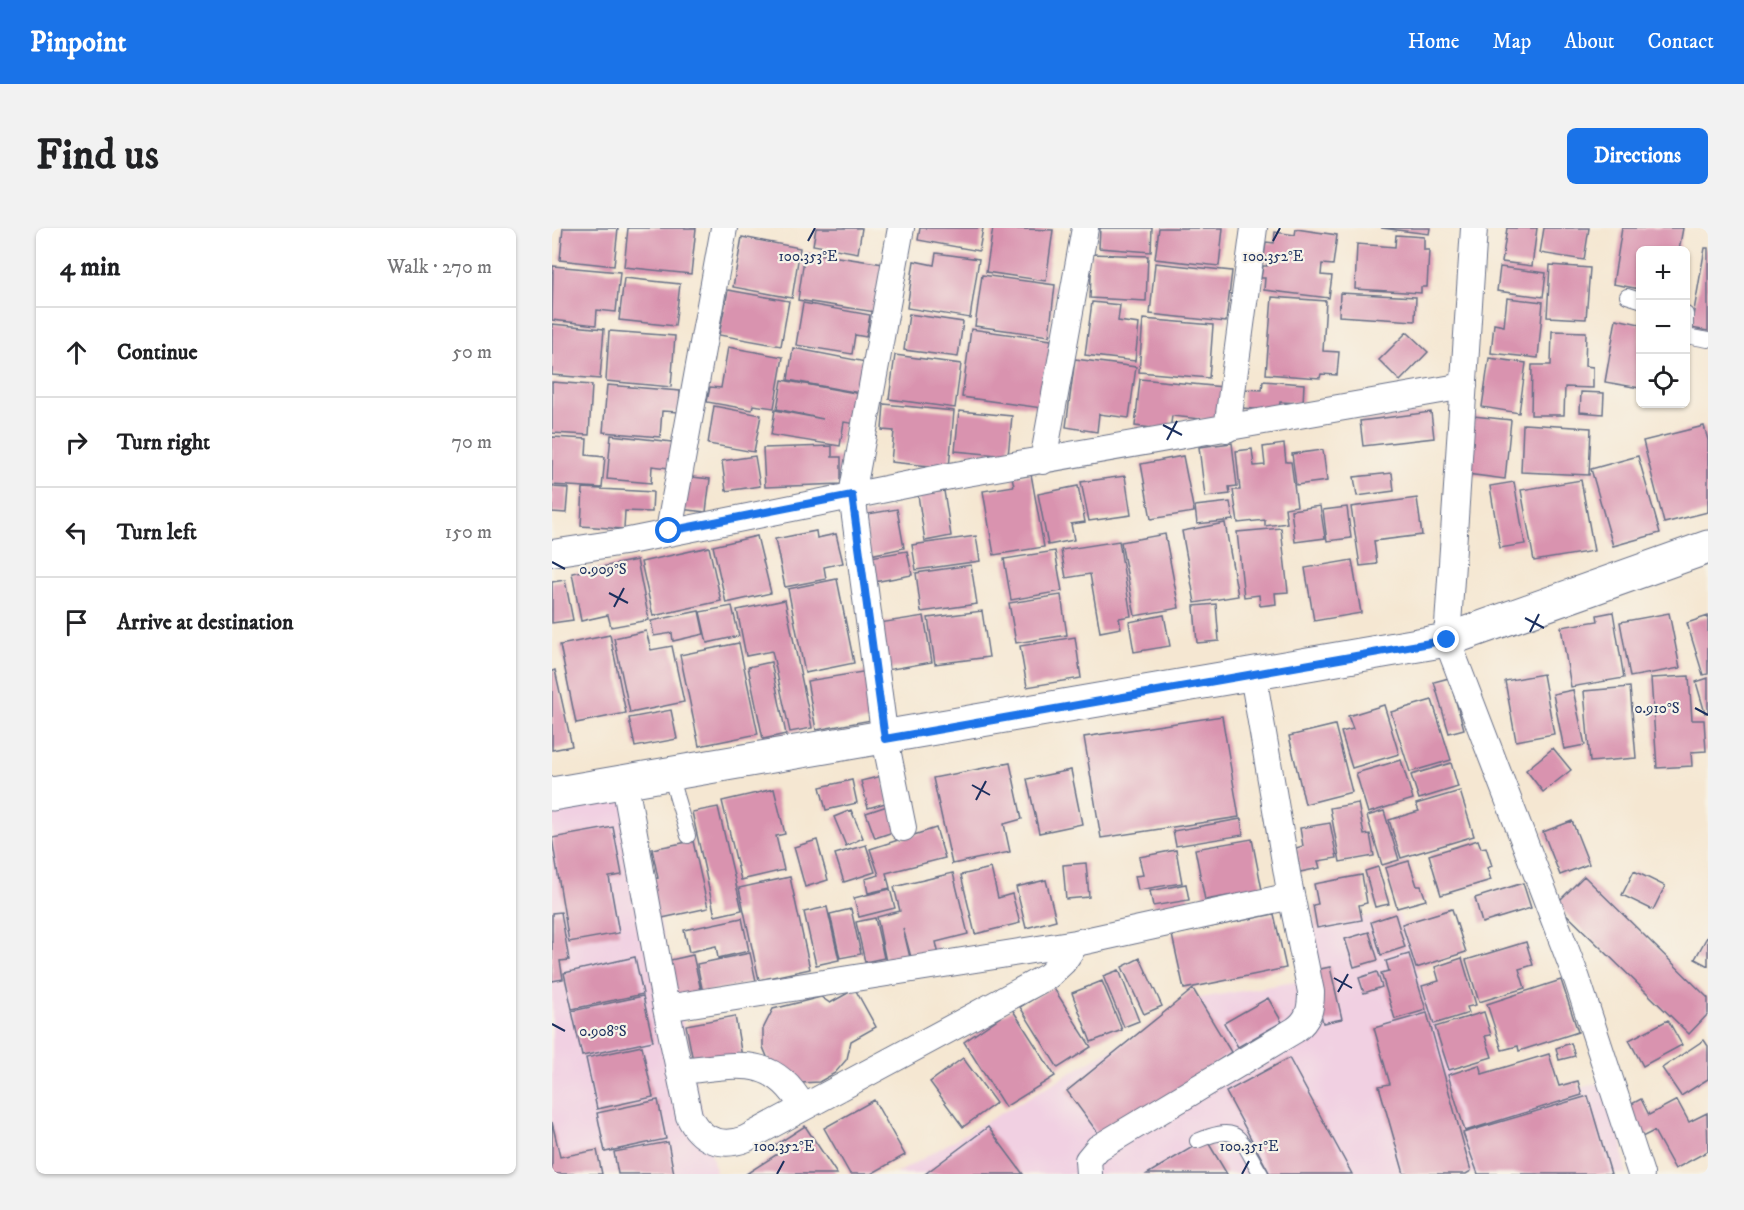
<!DOCTYPE html>
<meta charset="utf-8">
<style>
body{margin:0;font-family:"IM FELL DW Pica",serif;background:#f2f2f2;color:#202124}
.controls{position:absolute;right:18px;top:18px;display:grid;overflow:hidden;border-radius:9px;box-shadow:0 2px 4px #0004}
.controls button{width:54px;height:54px;display:grid;place-items:center;padding:0;border:0;border-bottom:2px solid #e0e0e0;background:#fff;color:#202124;font:30px sans-serif}
.stop{position:absolute;width:18px;height:18px;margin:-14px;border:4px solid #1a73e8;border-radius:50%;background:#fff}
.stop.end{background:#1a73e8;border-color:#fff;box-shadow:0 2px 6px #0008}
.list{margin:0;padding:0;list-style:none}
h2{display:flex;justify-content:space-between;align-items:center;height:78px;margin:0;padding:0 24px;font-size:26px}
h2 small{font-size:20px;font-weight:400;color:#757577}
.list li{display:grid;grid-template-columns:39px 1fr auto;gap:18px;align-items:center;box-sizing:border-box;height:90px;padding:0 24px;border-top:2px solid #e0e0e0}
.list b{display:block;font-size:22px;white-space:nowrap}
.list em{font-size:20px;font-style:normal;color:#757577}
.icon{flex:none;width:33px;height:33px;fill:none;stroke:currentColor;stroke-width:2;stroke-linecap:round;stroke-linejoin:round}
.map{position:relative;flex:none;width:1156px;height:946px;overflow:hidden;border-radius:9px}
header{display:flex;align-items:center;gap:36px;box-sizing:border-box;height:84px;padding:0 30px;background:#1a73e8;color:#fff}
header strong{font-size:28px}
nav{display:flex;gap:33px;margin-inline-start:auto;font-size:21px}
.intro{display:flex;align-items:center;justify-content:space-between;box-sizing:border-box;height:144px;padding:0 36px}
h1{margin:0;font-size:42px}
.button{padding:15px 27px;border-radius:9px;background:#1a73e8;color:#fff;font-size:21px;font-weight:700}
main{display:flex;gap:36px;padding:0 36px}
aside{flex:1;background:#fff;border-radius:9px;box-shadow:0 2px 4px #0004}
.map>svg:first-child{display:block}
.built{fill:#f1d0e2}
.building{fill:#d993af}
.lines{fill:none;stroke-linecap:round;stroke-linejoin:round}
.service-casing{stroke:#676f87;stroke-width:16}
.minor-casing{stroke:#676f87;stroke-width:28}
.secondary-casing{stroke:#676f87;stroke-width:35}
.service{stroke:#fff;stroke-width:14}
.minor{stroke:#fff;stroke-width:26}
.secondary{stroke:#fff;stroke-width:33}
.route{stroke:#1a73e8;stroke-width:8}
.ticks{fill:none;stroke:#1b2f5e;stroke-width:2}
.ticks-label{font-size:15px;text-anchor:middle;fill:#1b2f5e;stroke:#f7f3e8;stroke-width:4.5;stroke-linejoin:round;paint-order:stroke}
</style>
<header>
<strong>Pinpoint</strong>
<nav><a>Home</a><a>Map</a><a>About</a><a>Contact</a></nav>
</header>
<div class="intro"><h1>Find us</h1><a class="button">Directions</a></div>
<main>
<aside>
<h2>4 min<small>Walk · 270 m</small></h2>
<ul class="list">
<li><svg class="icon" aria-label="ahead" viewBox="0 0 24 24"><path d="M12 20V5M6 11l6-6 6 6"/></svg><div><b>Continue</b></div><em>50 m</em></li>
<li><svg class="icon" aria-label="right" viewBox="0 0 24 24"><path d="M7 20v-9h11M14 6l5 5-5 5"/></svg><div><b>Turn right</b></div><em>70 m</em></li>
<li><svg class="icon" aria-label="left" viewBox="0 0 24 24"><path d="M17 20v-9H6M10 6l-5 5 5 5"/></svg><div><b>Turn left</b></div><em>150 m</em></li>
<li><svg class="icon" aria-label="arrive" viewBox="0 0 24 24"><path d="M6 21V4h12l-3 4 3 4H6"/></svg><div><b>Arrive at destination</b></div></li>
</ul>
</aside>
<div class="map">
<svg width="1156" height="946" viewBox="0 0 1156 946">
<rect width="100%" height="100%" fill="#f7f3e8"/>
<filter id="ink" filterUnits="userSpaceOnUse"><feTurbulence type="fractalNoise" baseFrequency=".0167" numOctaves="2"/><feDisplacementMap in="SourceGraphic" scale="12" xChannelSelector="R" yChannelSelector="G"/><feConvolveMatrix kernelMatrix="1 2 1 2 8 2 1 2 1" color-interpolation-filters="sRGB"/></filter>
<filter id="wash" filterUnits="userSpaceOnUse"><feTurbulence type="fractalNoise" baseFrequency=".008" numOctaves="4" result="noise"/><feDisplacementMap in="SourceGraphic" scale="24" xChannelSelector="R" yChannelSelector="G"/><feGaussianBlur stdDeviation="1.35" result="paint"/><feColorMatrix in="noise" values="0 0 0 0 0 0 0 0 0 0 0 0 0 0 0 0 0 1.4 0 .05"/><feComposite in="paint" operator="in"/></filter>
<g filter="url(#wash)">
<rect width="100%" height="100%" fill="#f5e7d2"/>
<path class="built" d="M80,562l84,384h-164v-367z
M847,686l69,204 146,-39 12,95h-730l304,-176 112,-19 -20,-57z"/>
<g id="blocks">
<path class="building" d="M11,0h55l-4,38 -54,-6z
M76,0h68l-5,46 -67,-7z
M264,0h46l-4,25 -45,-8z
M368,0h63l-4,23 -61,-11z
M441,0l60,2 -7,51 -60,-9z
M548,0h52l-1,24 -52,-4z
M607,0h64l-4,38 -64,-7z
M829,0h49l-1,6z
M955,0h30l-5,38 -30,-4z
M992,0h45l-5,32 -44,-7z
M1070,0h61l-4,22h-39v39l-27,-5z
M744,1l41,6 -4,30 -11,-1 -1,11 11,1 -3,22 -65,-8 1,-12h-4l2,-12h4l1,-9h-4l2,-15 8,1 1,-11 20,3z
M844,7l28,2v13h5l-2,37h-6v6l-66,-4 2,-45 38,3z
M190,9l58,11 -8,50 -59,-11z
M1153,20h3v83l-17,-3z
M253,24l78,12 -8,48 -77,-12z
M384,25l43,6 -9,59 -63,-10 7,-47 20,4z
M540,26l56,2 -2,45 -56,-3z
M603,35l77,8 -6,51 -76,-8z
M998,37l40,3 -4,51 -39,-2z
M1,38l67,6 -4,40 -19,-2 -1,15 -44,-5z
M948,39l46,6 -3,24 -46,-6z
M430,47l73,10 -6,51 -74,-10z
M72,50l56,6 -5,42 -56,-6z
M176,62l61,11 -8,45 -62,-11z
M788,65l76,4 -1,24 -76,-5z
M720,69l54,4 -3,50 16,1 -2,23 -16,-1 -1,4 -54,-4z
M955,70l36,4 -5,56 -47,-5 3,-29 10,2z
M540,74l28,3 -2,16 21,3 -4,37 -50,-6z
M251,75l67,12 -4,22 -11,-2 -3,19 -56,-9z
M357,86l54,8 -5,35 -54,-7z
M591,91l70,6 -4,53 -70,-6z
M1064,91l24,5v64l-35,-6z
M0,96l52,5 -4,50 -48,-4z
M419,101l80,11 -9,68 -80,-11z
M57,103l66,5 -4,51 -65,-6z
M1000,103l34,1 -1,34 8,1v21l-28,-1 -1,28h-33l1,-50h19z
M855,104l21,20 -28,29 -21,-21z
M176,119l55,10 -9,51 -21,-3 -1,5 -45,-8 3,-15 11,1z
M241,120l73,14 -6,31 -72,-13z
M343,127l66,9 -6,44 -66,-9z
M937,130l37,5 -7,50 -37,-6z
M523,131l61,8 -7,51 -30,-4 -2,18 -31,-5z
M588,151l83,8 -3,34 -48,-5 -2,14 -35,-4z
M230,152l79,14 -5,30 -12,-2 -4,24 -69,-11 4,-25 48,9 -46,-10z
M711,153l41,3 -1,19 -23,-1 -1,9 -37,-3 1,-19 19,1z
M0,154l40,3 -3,50 -37,-2z
M55,157l73,6 -1,21 -17,-1 -2,26 -57,-5z
M1029,164l23,1 -1,21 -23,-2z
M332,176l70,7 -5,57 -58,-6 3,-31 -12,-1z
M162,178l47,9 -7,37 -46,-8z
M407,183l53,5 -4,40 -53,-5z
M879,184l3,26 -71,8 -3,-25z
M921,188l38,4 -6,59 -38,-5z
M971,196l68,4 -2,47 -68,-3z
M1152,198l4,14v72l-44,11 -21,-82z
M59,207l61,7 -3,26 -17,-2 -1,17 -44,-4z
M0,209l35,2 -1,16 19,2 -3,31 -50,-3z
M680,215l5,43 -8,1 1,7 -25,3 -6,-50z
M732,216l2,18h5l6,44 -12,2 2,15 -22,3v-6l-27,3 -5,-33h7l-4,-39 16,-2 2,17 11,-1 -2,-18z
M280,218v11h9v27l-76,3 -2,-39z
M771,222l4,31 -31,4 -4,-31z
M203,228l5,30 -34,5 -4,-30z
M631,228l11,56 -43,7 -10,-55z
M1086,228l22,77 -47,13 -22,-77z
M840,245l2,18 -37,5 -3,-19z
M479,246l13,73 -50,8 -11,-64 31,-5 -2,-9z
M131,248l27,3 -4,33 -27,-3z
M573,248l6,39 -42,6 -8,-39z
M1029,252l13,71 -60,10 -13,-71z
M962,254l11,62 -25,4 -10,-62z
M526,258l7,36 -14,2 3,16 -26,5 -10,-51z
M0,259l16,1 -2,25 -14,-1z
M31,260l70,4 -1,20 -27,-1 -1,18 -43,-3z
M392,263l7,45 -26,5 -7,-46z
M865,270l5,37 -48,6 3,23 -17,2 -9,-59z
M678,274l3,18 -36,4 -2,-18z
M768,278l5,32 -30,4 -4,-32z
M795,279l4,31 -24,3 -4,-31z
M345,281l7,39 -34,7 -8,-40z
M673,295l13,73 -43,7 -13,-72z
M729,300l7,64 -13,1 1,11 -16,2 -1,-11 -15,2 -7,-65z
M264,303l1,7 19,-4 7,29 -19,4 2,12 -41,8 -10,-48z
M613,306l14,74 -44,8 -14,-74z
M205,308l14,57 -45,10 -13,-57z
M424,308l4,25 -64,9 -4,-25z
M567,313l12,75 -12,2 2,10 -21,4 -10,-58 -24,4 -5,-28z
M157,319l12,54 -68,15 -12,-54z
M355,323l5,24 -38,7 -4,-25z
M503,323l7,40 -51,9 -7,-41z
M85,332l12,60 -38,7 -3,-12 -27,6 -9,-48z
M800,332l9,53 -47,8 -9,-53z
M419,337l6,39 -56,8 -5,-39z
M285,351l17,84 -49,10 -17,-84z
M13,352l8,40 -21,3v-41z
M509,367l6,40 -51,8 -7,-40z
M233,372l27,128 -22,4 -18,-81 -26,5 -9,-46z
M664,376l3,37 -22,2 -3,-37z
M180,378l7,30 -32,7 -7,-31z
M147,383l5,23 -31,7 -1,-8 -18,3 -3,-15z
M430,383l7,46 -54,7 -7,-46z
M1061,384l11,66 -53,9 -10,-60 37,-6 -1,-6z
M1117,385l11,55 -50,9 -10,-55z
M612,387l6,31 -36,6 -5,-30z
M372,388l8,46 -45,8 -8,-47z
M1156,388v58l-5,1 -16,-52z
M94,403l5,19 21,-4 12,56 -54,11 -16,-75z
M58,407l16,78 -50,10 -16,-78z
M523,409l6,41 -54,9 -7,-41z
M187,415l19,91 -59,12 -19,-91z
M219,434l15,72 -23,5 -15,-72z
M3,442l17,76 -20,4v-79z
M316,443l9,48 -61,11 -9,-49z
M991,446l11,60 -38,7 -11,-60z
M1137,448l3,44h12l2,31 -15,1 1,14 -35,2 -6,-90z
M897,450l15,51 -15,4 -15,-51z
M1156,450v34l-3,1 -9,-31z
M1078,459l6,71 -46,4 -6,-71z
M1021,462l12,55 -21,4 -11,-55z
M880,472l19,60 -41,12 -19,-60z
M832,477l15,49 -47,14 -11,-36 12,-3 -5,-13z
M119,482l6,29 -42,8 -6,-29z
M670,488l17,101 -138,21 -17,-101z
M783,497l17,67 -47,12 -16,-68z
M1001,520l18,22 -28,22 -17,-22z
M849,532l12,39 -45,14 -12,-40z
M458,535l12,56 -18,5 6,28 -58,12 -19,-86z
M899,535l7,24 -39,12 -8,-24z
M519,542l11,54 -43,9 -12,-54z
M330,548l7,26 -21,6 -7,-27z
M300,552l5,23 -31,7 -6,-23z
M222,561l11,45 -9,2 8,34 -43,10 -19,-79z
M908,563l14,45 -73,22 -12,-38 30,-9 -3,-7z
M806,575l6,32 6,-1 4,22 -34,6 -10,-54z
M338,577l9,25 -24,8 -9,-25z
M166,579l24,103 -27,6 -23,-104z
M299,582l12,28 -17,8 -12,-29z
M832,583l15,49 -17,5 -15,-49z
M689,591l2,16 -67,11 -3,-15z
M1020,593l17,43 -29,11 -17,-43z
M778,595l7,35 -19,3 2,7 -20,4 -4,-24 7,-2 -3,-18z
M61,599l9,48 -13,2 10,56 -50,9 -17,-104z
M384,600l9,30 -59,15 4,15 -22,5 -3,-14 14,-4 -9,-26z
M700,611l10,51 -57,10 -10,-51z
M265,612l11,40 -23,7 -11,-40z
M926,612l3,8 5,-1 6,19 -5,2 4,12 -50,15 -12,-40z
M141,613l15,67 -55,12 -9,-40 14,-2 -6,-29z
M314,617l9,27 -31,10 -9,-28z
M624,622l6,33 -44,7 -3,-14 8,-1 -4,-18z
M857,633l8,25h4l5,14 -29,8 -12,-40z
M534,635l3,34 -23,2 -3,-34z
M826,639l11,37 -14,3 -10,-36z
M439,640l7,30 14,-4 8,29 -45,11 -14,-59z
M1082,643l31,15 -12,24 -31,-15z
M401,645l15,61 -32,8 3,13 -27,6 -9,-33 8,34 -24,5 -10,-50 23,-6 -6,-24z
M810,647l5,28 -8,2 3,15 -45,8 -4,-23 5,-1 -4,-20z
M1032,648l124,122v16l-19,20 -133,-130z
M238,649l20,92 -51,11 -20,-92z
M494,652l10,40 -30,8 -10,-41z
M971,655l8,25 -49,15 -7,-25z
M634,656l3,16 -36,6 -3,-15z
M338,661l5,19 -36,9 -5,-19z
M275,679l12,53 -23,5 -12,-53z
M299,681l10,45 -21,4 -10,-44z
M900,681l14,43 -50,16 -14,-44z
M9,684l8,48 -9,1 3,18 -11,2v-68z
M722,686l12,54 -102,21 -12,-54z
M843,686l10,33 -24,8 -10,-33z
M190,690l7,33 -31,7 -2,-12 -27,6 -5,-22z
M323,690l9,40 -19,4 -9,-40z
M817,704l9,28 -24,7 -9,-28z
M1156,707v31l-13,-7z
M974,714l7,23 -14,4 6,19 -46,14 -13,-42z
M198,725l6,28 -53,12 -6,-29z
M857,726l17,56 -31,9 -14,-46 8,-2 -3,-10z
M141,727l9,40 -27,6 -9,-40z
M83,729l8,37 -71,15 -8,-36z
M588,730l22,48 -18,8 -22,-47z
M910,730l14,47 -9,2 2,6 -35,11 -12,-38 17,-5 -4,-14z
M778,739l12,52 -19,4 -12,-52z
M567,742l20,51 -15,6 -21,-51z
M825,744l5,15 -18,6 -5,-15z
M1009,752l17,52 -59,19 -1,-5 -16,4 -15,-46z
M550,753l20,49 -31,12 -19,-49z
M501,759l38,60 -33,21 -38,-61z
M303,761l21,38 -25,14 -4,18 -12,14 -16,9 -19,1 -30,-19 -7,-17v-18l10,-20 48,-12 9,6z
M641,761l38,63 -128,88 -36,-49z
M91,768l10,45 -71,15 -10,-45z
M716,770l14,24 -44,25 -14,-24z
M460,781l43,67 -50,31 -41,-65z
M932,784l7,23 -6,1 7,21 -43,13 -14,-43z
M875,785l44,158 -5,3h-62l-25,-88 11,-2 -16,-56z
M183,788l7,41 -48,9 -8,-41z
M1116,792l14,25 -39,21 -14,-26z
M1152,812l4,6v33l-27,17 -19,-28z
M1019,815l4,13 -16,4 -3,-12z
M90,818l11,51 -56,12 -11,-51z
M997,826l10,32 19,-5 4,14 -117,36 -17,-56 31,-10 3,9z
M411,830l33,45 -33,24 -33,-45z
M737,830l63,116h-82l-44,-82z
M1036,868l23,78h-133l-15,-41z
M1089,871l8,16 28,-15 12,22 18,-9 1,38 -33,18 -21,-38 -18,9 -10,-33z
M106,872l8,39 -61,13 -8,-39z
M322,872l31,55 -34,19h-21l-26,-46z
M0,894l8,35 37,-7 5,24h-50z
M253,898l32,48h-91l33,-21 -5,-7z
M436,899l35,47h-98z
M654,911l21,35h-80z
M116,914l6,32h-56l-4,-22z"/>
</g>
</g>
<g filter="url(#ink)">
<use href="#blocks" fill-opacity="0" stroke="#676f87" stroke-width="1.5"/>
<g class="lines">
<g class="service-casing">
<path id="service" d="M1075,68l13,4
M1134,86v20
M1134,108l22,4
M118,547l18,61
M645,913c44,-19 42,-3 64,33"/>
</g>
<g class="minor-casing">
<path id="minor" d="M349,0l-49,267 33,244 18,89
M922,0l-27,412 130,339 64,195
M675,201l27,-201
M491,233l42,-233
M117,303l55,-303
M0,325l72,-11 326,-66 514,-90
M73,556l41,224 23,108c11,24 32,32 56,23l303,-163 15,-14 13,-19
M114,780l410,-65 215,-47
M127,843c55,-4 92,-20 124,36
M537,946l-1,-14 10,-12 197,-118c14,-10 16,-21 16,-38l-22,-107 -36,-210"/>
</g>
<g class="secondary-casing">
<path id="secondary" d="M0,566l895,-154 261,-93"/>
</g>
<use href="#service" class="service"/>
<use href="#minor" class="minor"/>
<use href="#secondary" class="secondary"/>
</g>
</g>
<g class="lines" filter="url(#ink)">
<path class="route" d="M117,303l183,-36 33,244 562,-99"/>
</g>
<path class="ticks" d="M256,13l7,-13M721,13l7,-13M611,197l19,10M615,212l10,-19M0,334l13,7M57,365l19,10M62,379l10,-19M973,390l19,10M978,404l9,-18M1143,480l13,7M420,557l18,10M424,572l10,-19M782,750l18,10M786,764l10,-18M0,796l13,7M225,946l7,-13M690,946l7,-13"/>
<g class="ticks-label">
<text x="256" y="33">100.353°E</text>
<text x="721" y="33">100.352°E</text>
<text x="51" y="346">0.909°S</text>
<text x="1105" y="485">0.910°S</text>
<text x="51" y="808">0.908°S</text>
<text x="232" y="923">100.352°E</text>
<text x="697" y="923">100.351°E</text>
</g>
</svg>
<div class="controls">
<button>+</button>
<button>−</button>
<button><svg class="icon" aria-label="locate" viewBox="0 0 24 24"><circle cx="12" cy="12" r="6"/><path d="M12 2v4M12 18v4M2 12h4M18 12h4"/></svg></button>
</div>
<div class="stop" style="left:117px;top:303px"></div>
<div class="stop end" style="left:895px;top:412px"></div>
</div>
</main>
